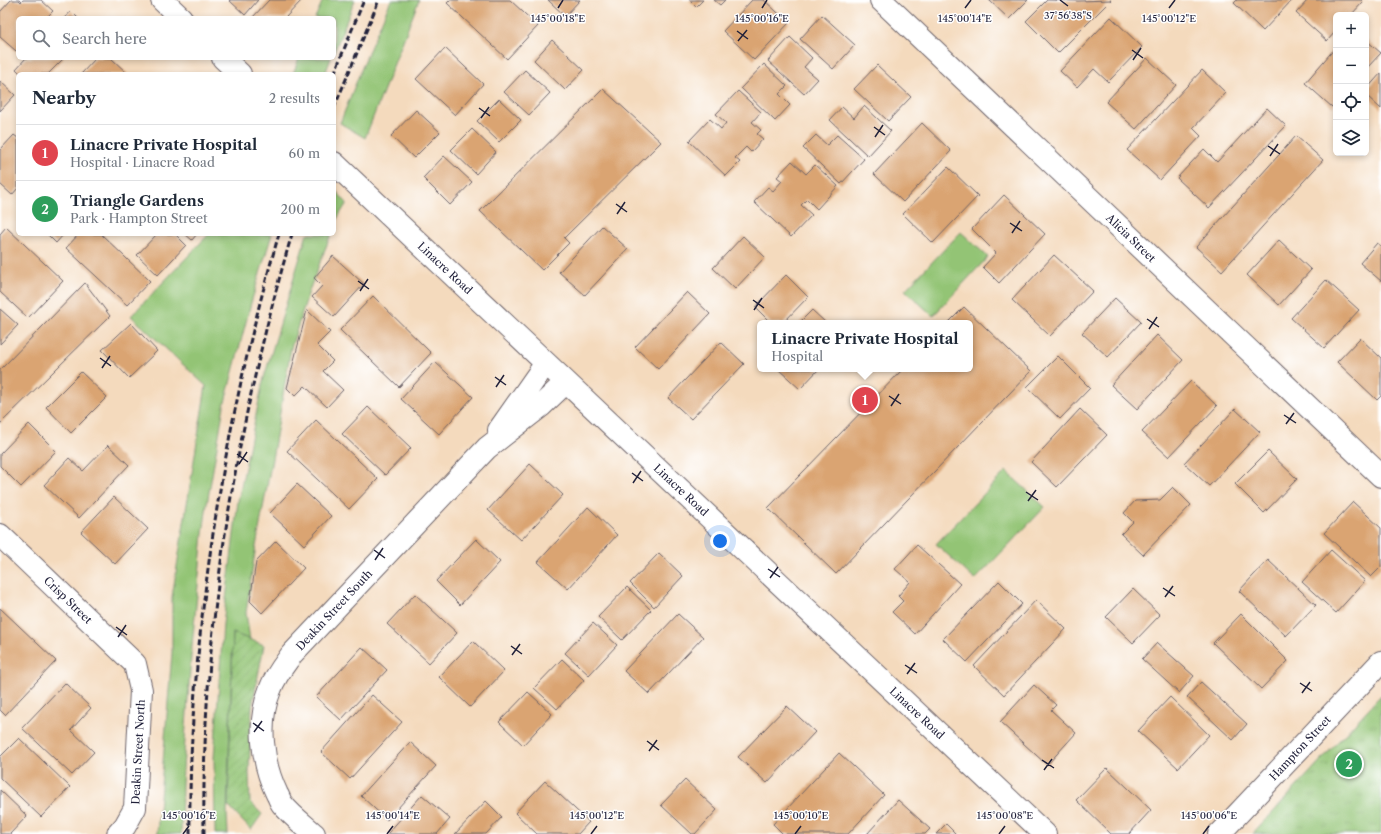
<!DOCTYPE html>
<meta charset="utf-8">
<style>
body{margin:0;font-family:"Libre Caslon Text",serif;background:#f2f2f3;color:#1f2937}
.controls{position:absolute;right:12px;top:12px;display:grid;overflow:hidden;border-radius:6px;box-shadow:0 2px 6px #0003}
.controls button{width:36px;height:36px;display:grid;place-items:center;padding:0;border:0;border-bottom:1px solid #e0e1e3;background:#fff;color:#1f2937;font:20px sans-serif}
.you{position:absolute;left:720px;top:541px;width:14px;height:14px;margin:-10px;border:3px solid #fff;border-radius:50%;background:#1a73e8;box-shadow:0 0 0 6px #1a73e833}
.badge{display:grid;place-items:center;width:26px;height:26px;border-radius:50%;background:#111827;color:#fff;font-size:13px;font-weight:700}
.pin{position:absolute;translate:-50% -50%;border:2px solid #fff;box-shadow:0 1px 4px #0006}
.popup{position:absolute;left:757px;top:320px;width:216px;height:52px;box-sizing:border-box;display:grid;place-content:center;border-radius:6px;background:#fff;filter:drop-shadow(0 1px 3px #0005);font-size:13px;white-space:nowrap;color:#747a83}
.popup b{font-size:15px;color:#1f2937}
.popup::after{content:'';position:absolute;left:50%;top:100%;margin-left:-8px;border:8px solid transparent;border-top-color:#fff}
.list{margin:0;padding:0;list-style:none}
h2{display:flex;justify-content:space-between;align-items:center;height:52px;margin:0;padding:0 16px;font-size:17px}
h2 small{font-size:13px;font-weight:400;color:#747a83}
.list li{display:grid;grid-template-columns:26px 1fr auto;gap:12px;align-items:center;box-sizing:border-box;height:56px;padding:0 16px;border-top:1px solid #e0e1e3}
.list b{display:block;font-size:15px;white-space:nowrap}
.list p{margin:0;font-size:13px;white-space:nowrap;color:#747a83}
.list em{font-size:13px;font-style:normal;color:#747a83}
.icon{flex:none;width:22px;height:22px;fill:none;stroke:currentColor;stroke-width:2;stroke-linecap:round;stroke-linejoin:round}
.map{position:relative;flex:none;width:1381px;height:834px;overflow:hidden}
.search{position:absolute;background:#fff;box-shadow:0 2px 6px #0003;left:16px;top:16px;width:320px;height:44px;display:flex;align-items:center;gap:10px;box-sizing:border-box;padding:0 14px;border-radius:6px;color:#747a83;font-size:15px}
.panel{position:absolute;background:#fff;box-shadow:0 2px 6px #0003;left:16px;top:72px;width:320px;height:164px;border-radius:6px}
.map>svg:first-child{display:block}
.grass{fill:#93c474;stroke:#5a7358}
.park{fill:url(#park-tufts);stroke:#5a7358}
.garden{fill:url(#garden-furrows);stroke:#5a7358}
.building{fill:#daa472}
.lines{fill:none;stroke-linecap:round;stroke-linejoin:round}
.street-casing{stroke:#6c6268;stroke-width:24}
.secondary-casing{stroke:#6c6268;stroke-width:24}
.street{stroke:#fff;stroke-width:22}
.secondary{stroke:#fff;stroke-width:22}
.rail{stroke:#22223b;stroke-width:3;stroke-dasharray:6 3;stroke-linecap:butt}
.ticks{fill:none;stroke:#22223b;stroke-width:1.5}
.labels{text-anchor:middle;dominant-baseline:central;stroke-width:3;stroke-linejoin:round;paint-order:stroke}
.street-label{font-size:11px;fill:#22223b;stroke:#fff}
.ticks-label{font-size:10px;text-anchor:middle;fill:#22223b;stroke:#fff;stroke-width:3;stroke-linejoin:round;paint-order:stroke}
</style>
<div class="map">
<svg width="1381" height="834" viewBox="0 0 1381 834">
<defs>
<pattern id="park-tufts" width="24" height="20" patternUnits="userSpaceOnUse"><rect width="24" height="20" fill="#93c474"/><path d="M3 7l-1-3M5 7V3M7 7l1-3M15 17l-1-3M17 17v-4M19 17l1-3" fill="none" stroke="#7ea865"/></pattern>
<pattern id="garden-furrows" width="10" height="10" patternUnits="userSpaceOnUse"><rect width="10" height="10" fill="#93c474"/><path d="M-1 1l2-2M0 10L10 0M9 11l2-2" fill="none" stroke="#7ea865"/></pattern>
</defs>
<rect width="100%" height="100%" fill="#fff"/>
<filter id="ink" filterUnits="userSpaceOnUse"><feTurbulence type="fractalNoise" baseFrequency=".025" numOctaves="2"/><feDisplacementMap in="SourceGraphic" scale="8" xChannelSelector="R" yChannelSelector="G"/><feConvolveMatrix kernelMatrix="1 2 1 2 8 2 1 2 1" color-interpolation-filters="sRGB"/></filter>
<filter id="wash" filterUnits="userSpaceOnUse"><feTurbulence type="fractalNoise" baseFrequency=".012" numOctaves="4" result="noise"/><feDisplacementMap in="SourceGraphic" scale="16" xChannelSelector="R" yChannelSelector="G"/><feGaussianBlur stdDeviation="0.9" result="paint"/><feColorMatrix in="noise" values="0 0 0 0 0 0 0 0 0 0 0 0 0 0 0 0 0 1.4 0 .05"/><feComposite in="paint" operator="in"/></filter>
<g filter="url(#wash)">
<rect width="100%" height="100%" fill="#f4dabd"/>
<path class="grass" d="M323,0h32l-21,52v-34h-19z
M391,0h28l-54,138 -25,-15 27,-68z
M299,58h32l-6,16h-32z
M334,189l13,14 -9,14 -4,9z
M961,232l27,25 -55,59 -28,-26z
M209,234h63l-21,69 -27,103 -17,98 -4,30 -12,122 -9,127 -1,51h-24l15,-181v-56l34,-211 -75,-70z
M307,234h24l-22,57 -18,57 -17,100 -19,104 -9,61 4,27 -17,-7 -6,181 1,20h-13l-1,-76 9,-134 15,-123 25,-120z
M1006,471l39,36 -70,73 -39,-36z"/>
<path class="park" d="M1381,695v139h-128z"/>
<path class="garden" d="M233,633l31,12 -12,62 -3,65 1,30 12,12 -11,16 -23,-24z"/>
<g id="blocks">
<path class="building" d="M11,0h8l2,2 2,-2h18l12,11 -7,7h-28v31l-2,2 -16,-14v-25z
M229,0h29l-13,15z
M269,0h33l-17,18h-33z
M450,0h60l28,26 -31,33 -60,-56z
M548,0h32l-15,16z
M689,0h14l-7,7z
M714,0h11l-5,5z
M752,0h12l25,23 -35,37 -31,-29z
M989,0h39l-19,19z
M1047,0l31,1 33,-1 -53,53 -32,-32z
M1237,0h55l-29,31 -29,-28z
M1308,0h53l2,2 -12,13h-15v16l-9,10 -31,-28z
M71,11l7,7h-13z
M822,15l33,30 -22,24 -33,-30z
M1111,17l31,30 -34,35 -14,-13 -17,18 -17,-16z
M790,37l22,21 -8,9 14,12 -14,15 -36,-33z
M552,40l32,30 -19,20 -31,-30z
M1366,40l15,13 -15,16z
M1336,47v56l-4,4 -27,-24z
M445,48l38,36 -28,31 -39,-36z
M26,58h38l-16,16h-27l-5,-5z
M96,58h15l17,16h-47z
M1147,58l29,27 -40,44 -30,-27z
M764,64l23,22 -8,8 11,11 -15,16 -34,-33z
M877,65l34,32 -23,24 -34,-32z
M525,70l25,23 -21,22 -25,-23z
M1202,70l24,23 -33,35 8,8 -41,44 -33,-30z
M1381,73v36l-15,-14v-5z
M0,81l15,14 -15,16z
M603,89l58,53 -97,96 5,5 -27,27 -62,-59z
M738,91l23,21 -9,10 9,8 -4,4 6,5 -12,13 -5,-5 -11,11 5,4 -14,14 -37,-35 21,-22 11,10 5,-6 -10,-9z
M499,99l22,21 -22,22 -22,-21z
M864,106l27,25 -23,25 -38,-36 12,-13 12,11z
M1267,108l19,18 -77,82 -32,-30 27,-29 13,13z
M416,110l24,22 -26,26 -23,-22z
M922,123l29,28 -48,51 -29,-28z
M472,129l24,23 -20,22 -25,-24z
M14,135l4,3v50l-6,7 -12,-11v-34z
M816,135l11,10 10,-10 27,24 -23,25 -38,-36z
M1296,136l27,24 -101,111 -26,-24z
M444,156l28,26 -22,23 -27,-27z
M792,161l14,13 9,-9 23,21 -21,23 -10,-10 -6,6 11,10 -21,22 -37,-35 14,-15 5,4 9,-10 -5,-4z
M948,167l30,29 -45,47 -30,-29z
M1004,195l41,39 -46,49 -16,-16 13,-14 -24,-24z
M602,226l26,23 -43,46 -26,-23z
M6,227l57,54 -35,37 -28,-26v-58z
M47,234h17l-8,9z
M79,234h22l49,47 -23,24 -61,-57z
M157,234h18l11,11 -28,30 -21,-20z
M185,234h12l-5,6z
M743,236l22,21 -30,32 -22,-21z
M1279,240l32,30 -32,35 -32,-30z
M1377,243l4,3v35l-21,-18z
M1054,255l39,36 -43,45 -38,-36z
M333,256l31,28 -30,33 -22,-20 10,-11 -8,-8z
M786,275l22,22 -25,26h-12l-16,-16z
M1326,280l33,30 -35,38 -33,-30z
M85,283l25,33 -110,108v-54z
M687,292l23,22 -52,55 -23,-22z
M373,296l58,57 -32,34 -59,-57z
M1115,298l26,24 -33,35 -26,-24z
M964,307l67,64 -195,203 -68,-66 135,-139h67v-46h-22z
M0,309l18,16 -18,19z
M307,310l23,22 -13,13 16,16 -10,10 20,19 -16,17 -22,-21 -10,10 -8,-8z
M812,310l14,13h-27z
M131,323l26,28 -28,27 -27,-28z
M1157,335l26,25 -46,49 -26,-24z
M1360,338l21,20v38l-4,4 -40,-38z
M721,342l23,22 -53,55 -23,-21z
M1058,356l32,32 -30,31 -33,-32z
M435,362l38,35 -34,37 -38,-35z
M778,369h41l-19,20z
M81,372l26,25 -36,36 -25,-26z
M1191,381l26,25 -48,51 -27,-25z
M368,407l43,41 -26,27 -43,-41z
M1080,409l27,26 -50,52 -26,-25z
M1235,409l25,23 -51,54 -25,-23z
M316,420l62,59 -29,30 -62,-58z
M29,424l27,27 -35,36 -21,-21v-12z
M108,445l21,20 -50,53 -35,-33 25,-27 14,13z
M1268,451l29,28 -33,34 -29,-29z
M530,464l33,31 -42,45 -33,-30z
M297,484l34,32 -27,29 -34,-32z
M1173,487l18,18 -48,50 -22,-21 12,-12 -9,-9 11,-12 25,-1z
M114,497l34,32 -33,35 -34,-32z
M1353,502l28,26v39l-10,10 -47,-44z
M588,507l29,28 -49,54 -30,-27z
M476,539l24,23 -40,43 -24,-24z
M276,541l28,27 -42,45 -12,-12 6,-39z
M917,545l43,39 -45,50 -23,-22 11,-11 -5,-5 12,-14 -15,-13z
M1331,550l34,31 -29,32 -34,-31z
M659,553l24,23 -29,31 -24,-24z
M1268,560l48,45 -30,31 -47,-45z
M999,581l23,23 -55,58 -24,-23z
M627,587l24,23 -29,30 -24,-23z
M1133,589l27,26 -27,28 -27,-26z
M415,594l42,39 -28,30 -42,-39z
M1036,600l30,29 -62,66 -30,-29z
M0,608l56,53 -51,54 -5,-5z
M678,614l25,23 -54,57 -25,-23z
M1241,614l47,47 -27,28 -48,-46z
M593,623l24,22 -28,30 -24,-22z
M473,641l31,30 -34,36 -31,-30z
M1157,643l37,33 -15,17 -37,-34z
M362,647l25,23 -46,50 -25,-23z
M562,659l22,21 -27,29 -23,-21z
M1201,682l46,42 -14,16 -46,-43z
M65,683l26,25 -20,22 23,22 -22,23 -50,-47z
M1034,685l22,20 -5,5 25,23 -29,32 -47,-43z
M528,692l24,22 -29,31 -24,-23z
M372,695l30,27 -52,57 -29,-27z
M1170,697l39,38 -31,33 -40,-37z
M787,706l28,26 -48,51 -29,-26z
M19,738l51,49 -29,30 -41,-39v-21z
M410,742l26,24 -49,54 -26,-24z
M839,753l45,42 -36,39h-65l-10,-10z
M1107,768l44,42 -22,24h-18l-35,-34z
M685,780l32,30 -22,24h-3l-31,-29z
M545,781l44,41 -11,12h-41l-22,-21z
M0,790l27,26 -17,18h-10z
M422,795l28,24 -13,15h-50z
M898,800l32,29 -5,5h-58z
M486,801l16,16 -16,17h-31z
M946,824l10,10h-20z"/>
</g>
</g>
<g filter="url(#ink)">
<use href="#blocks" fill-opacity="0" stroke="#6c6268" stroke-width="1"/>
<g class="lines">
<g class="street-casing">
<path id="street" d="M162,0l19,18
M881,0l500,476
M223,58l17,16
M334,163l711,671
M499,430l47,-67
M0,535l135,129 6,26 -6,118 -10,18 -7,8
M314,834c-10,-9 -23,-19 -31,-29 -3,-3 -4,-8 -6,-11 -15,-31 -20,-72 -7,-104 5,-14 14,-25 22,-36l195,-206 54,-42 25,-24"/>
</g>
<g class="secondary-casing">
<path id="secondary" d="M1219,834l162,-172"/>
</g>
<use href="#street" class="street"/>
<use href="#secondary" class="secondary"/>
<path class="rail" d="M334,74l30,-74
M334,108l45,-108
M190,834c-1,-72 4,-145 12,-217 15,-131 40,-257 77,-383
M204,834c-3,-202 31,-406 88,-600"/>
</g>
</g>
<path class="ticks" d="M1060,0l8,6M558,8l5,-8M762,8l5,-8M965,8l6,-8M1169,8l6,-8M737,31l11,8M738,41l9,-11M1132,50l11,8M1133,60l8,-12M479,108l11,8M481,118l8,-11M874,127l11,8M875,137l8,-12M1268,146l12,8M1270,156l8,-12M616,204l11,8M617,214l8,-12M1010,223l12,8M1012,233l8,-12M358,281l11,8M360,291l8,-12M753,300l11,8M754,310l8,-12M1147,319l12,8M1149,329l8,-12M100,358l11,8M102,368l8,-12M495,377l11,8M496,387l8,-12M889,396l12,8M891,406l8,-12M1284,415l12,8M1286,424l8,-11M237,454l11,8M239,464l8,-12M632,473l11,8M633,483l8,-12M1026,492l12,8M1028,501l8,-11M374,550l11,8M375,560l8,-12M768,569l12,8M770,578l8,-11M1163,588l12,8M1165,597l8,-11M116,627l11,8M118,637l8,-12M511,646l11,8M512,655l8,-11M905,665l12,8M907,674l8,-11M1300,683l12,8M1302,693l8,-11M253,723l11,8M254,732l8,-11M647,741l12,9M649,751l8,-11M1042,760l12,8M1044,770l8,-11M183,834l6,-8M387,834l6,-8M591,834l6,-8M795,834l6,-8M999,834l6,-8M1203,834l6,-8"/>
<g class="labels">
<g class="street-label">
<text transform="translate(1131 238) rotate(44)">Alicia Street</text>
<text transform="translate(445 268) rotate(43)">Linacre Road</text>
<text transform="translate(681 490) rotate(43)">Linacre Road</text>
<text transform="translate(68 600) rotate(44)">Crisp Street</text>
<text transform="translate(334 610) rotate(-47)">Deakin Street South</text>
<text transform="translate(917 713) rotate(43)">Linacre Road</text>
<text transform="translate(1300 748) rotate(-47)">Hampton Street</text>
<text transform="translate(138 752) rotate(-87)">Deakin Street North</text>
</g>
</g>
<g class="ticks-label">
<text x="1068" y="19">37°56'38"S</text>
<text x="558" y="22">145°00'18"E</text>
<text x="762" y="22">145°00'16"E</text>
<text x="965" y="22">145°00'14"E</text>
<text x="1169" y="22">145°00'12"E</text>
<text x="189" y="819">145°00'16"E</text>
<text x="393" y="819">145°00'14"E</text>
<text x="597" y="819">145°00'12"E</text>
<text x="801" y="819">145°00'10"E</text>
<text x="1005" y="819">145°00'08"E</text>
<text x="1209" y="819">145°00'06"E</text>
</g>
</svg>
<div class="controls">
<button>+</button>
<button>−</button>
<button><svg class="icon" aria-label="locate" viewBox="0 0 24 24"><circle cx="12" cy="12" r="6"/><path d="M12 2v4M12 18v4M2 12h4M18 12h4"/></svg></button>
<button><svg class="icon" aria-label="layers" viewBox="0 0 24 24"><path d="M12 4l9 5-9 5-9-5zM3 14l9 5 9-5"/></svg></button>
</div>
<div class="you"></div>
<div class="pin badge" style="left:865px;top:400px;background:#e0444e">1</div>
<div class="popup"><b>Linacre Private Hospital</b>Hospital</div>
<div class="pin badge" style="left:1349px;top:764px;background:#2e9e5b">2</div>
<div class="search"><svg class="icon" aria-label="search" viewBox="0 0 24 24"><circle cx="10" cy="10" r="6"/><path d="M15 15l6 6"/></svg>Search here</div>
<section class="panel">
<h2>Nearby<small>2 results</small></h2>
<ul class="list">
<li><span class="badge" style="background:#e0444e">1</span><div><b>Linacre Private Hospital</b><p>Hospital · Linacre Road</p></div><em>60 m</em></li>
<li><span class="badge" style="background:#2e9e5b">2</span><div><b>Triangle Gardens</b><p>Park · Hampton Street</p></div><em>200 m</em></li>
</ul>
</section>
</div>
